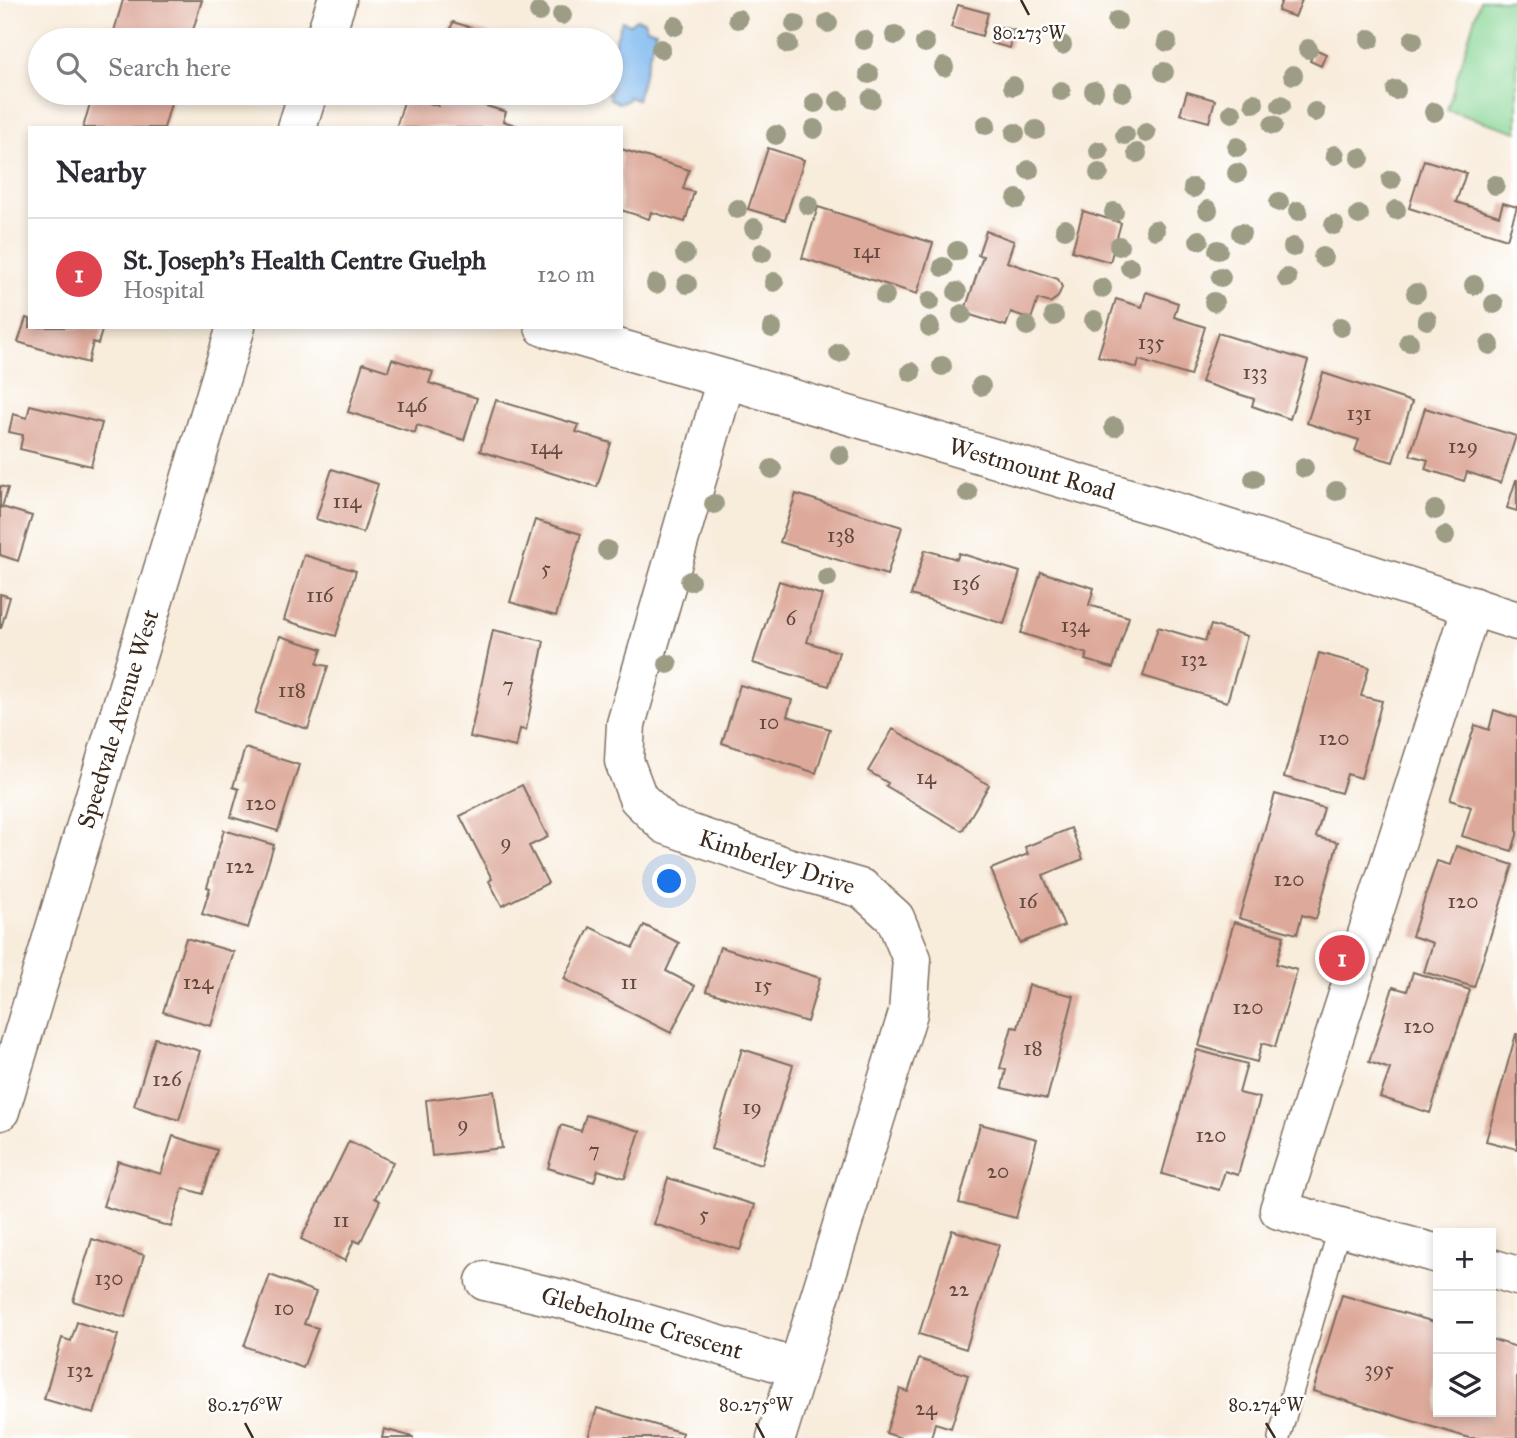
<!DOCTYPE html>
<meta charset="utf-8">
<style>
body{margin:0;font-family:"IM FELL Great Primer",serif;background:#f7f7f7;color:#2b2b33}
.controls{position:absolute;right:21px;bottom:21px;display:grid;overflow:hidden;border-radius:0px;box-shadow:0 4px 10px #0003}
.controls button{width:63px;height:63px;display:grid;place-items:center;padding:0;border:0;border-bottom:2px solid #e1e1e2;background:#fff;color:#2b2b33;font:35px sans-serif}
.you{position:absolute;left:670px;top:882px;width:24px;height:24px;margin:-18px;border:5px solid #fff;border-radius:50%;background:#1a73e8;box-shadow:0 0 0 10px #1a73e833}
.badge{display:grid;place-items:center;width:46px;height:46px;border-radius:50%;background:#b5179e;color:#fff;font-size:23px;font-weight:700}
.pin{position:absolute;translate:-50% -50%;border:4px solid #fff;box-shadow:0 2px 7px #0006}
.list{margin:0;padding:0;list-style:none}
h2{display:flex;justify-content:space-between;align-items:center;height:91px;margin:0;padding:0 28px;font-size:30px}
h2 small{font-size:23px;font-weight:400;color:#7c7c81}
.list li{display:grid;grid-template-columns:46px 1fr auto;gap:21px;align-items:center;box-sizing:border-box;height:112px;padding:0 28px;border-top:2px solid #e1e1e2}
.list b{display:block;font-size:26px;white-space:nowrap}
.list p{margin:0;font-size:23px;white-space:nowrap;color:#7c7c81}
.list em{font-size:23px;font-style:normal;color:#7c7c81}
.icon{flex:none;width:38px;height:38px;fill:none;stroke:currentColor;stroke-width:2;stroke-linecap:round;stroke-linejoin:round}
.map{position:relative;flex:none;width:1517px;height:1438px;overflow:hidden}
.search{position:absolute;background:#fff;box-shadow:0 4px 10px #0003;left:28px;top:28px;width:595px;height:77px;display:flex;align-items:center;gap:18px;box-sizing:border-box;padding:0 24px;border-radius:38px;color:#7c7c81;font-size:26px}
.panel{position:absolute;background:#fff;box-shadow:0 4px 10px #0003;left:28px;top:126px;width:595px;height:203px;border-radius:0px}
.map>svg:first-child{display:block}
.green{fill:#87d594;stroke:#618059;stroke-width:2}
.water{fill:#7cb7ee;stroke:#5c7086;stroke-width:2}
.building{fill:#dda99a}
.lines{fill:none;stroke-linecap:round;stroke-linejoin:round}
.lane-casing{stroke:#7d6e60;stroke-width:24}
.street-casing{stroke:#7d6e60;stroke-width:41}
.secondary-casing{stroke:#7d6e60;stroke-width:41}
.lane{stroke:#fff;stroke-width:21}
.street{stroke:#fff;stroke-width:38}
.secondary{stroke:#fff;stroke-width:38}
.tree{fill:#9d9d86}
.ticks{fill:none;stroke:#3b2a1e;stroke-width:2.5}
.labels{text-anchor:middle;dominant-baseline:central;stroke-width:5;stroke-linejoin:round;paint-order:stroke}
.number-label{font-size:21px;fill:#644a3d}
.street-label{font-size:24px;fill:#3b2a1e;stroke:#fff}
.ticks-label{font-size:18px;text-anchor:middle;fill:#3b2a1e;stroke:#fff;stroke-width:5;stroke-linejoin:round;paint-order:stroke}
</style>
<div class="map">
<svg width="1517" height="1438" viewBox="0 0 1517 1438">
<rect width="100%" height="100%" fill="#fff"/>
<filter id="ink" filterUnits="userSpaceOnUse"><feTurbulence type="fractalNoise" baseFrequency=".0143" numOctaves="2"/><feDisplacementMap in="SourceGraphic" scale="14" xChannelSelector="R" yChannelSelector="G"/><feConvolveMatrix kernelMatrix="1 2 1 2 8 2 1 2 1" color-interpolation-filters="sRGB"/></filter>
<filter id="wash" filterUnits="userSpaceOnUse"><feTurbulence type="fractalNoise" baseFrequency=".00686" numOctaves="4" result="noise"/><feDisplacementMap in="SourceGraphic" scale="28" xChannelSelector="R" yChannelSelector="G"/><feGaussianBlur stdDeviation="1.57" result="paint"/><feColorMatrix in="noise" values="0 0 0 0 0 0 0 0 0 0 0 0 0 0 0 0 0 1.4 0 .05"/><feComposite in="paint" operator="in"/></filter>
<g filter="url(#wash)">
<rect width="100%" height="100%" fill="#f8ecdb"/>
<path class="green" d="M1480,0h37v132l-70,-22z"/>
<path class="water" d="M636,19l8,2 3,7 9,3 -19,69 -9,-3 -1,4 -9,2 -8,-4 -1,-5 -3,-1h5v-39l11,-33 8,3z"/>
<g id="blocks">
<path class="building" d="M123,0h79l-12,40h-45l-31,-9z
M1282,0h20l-7,17 -17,-6z
M958,5l30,8 -6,23 -31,-9z
M453,22l38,12 -2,6h-42z
M995,26l19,4 -4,18 -19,-5z
M1315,49l11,5 -5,12 -11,-5z
M1187,92l28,8 -6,22 -29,-8z
M93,93h81l-10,35h-81z
M442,93h31l-3,8 36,11 -3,9 21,7h-128l10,-33 32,11z
M768,148l36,12 -19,60 -37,-11z
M621,149l68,21 -6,19 11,3 -9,30 -34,-10 -2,7 -28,-9z
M1424,160l42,13 -10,29 43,14 4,-13 14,4 -10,32 -98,-31z
M818,207l115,36 -16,51 -115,-36z
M1083,211l38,12 -11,39 -38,-11z
M986,231l28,10 -7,21 51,17 4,8 -4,10 -8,6 -12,-4 -7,20 -20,-7 -5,14 -42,-13 19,-57 -5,-1z
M1146,292l32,11 -4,14 31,10 -15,49 -51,-16 -2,8 -39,-12 18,-57 26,8z
M26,318l4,1v8h73l-5,17 -5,-2 -5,21 -70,-21z
M1218,333l90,28 -18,58 -38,-13 2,-7 -53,-17z
M392,359l41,13 -4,11 48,15 -13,42 -47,-15 -2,8 -67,-21 15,-49 25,8z
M1323,373l89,29 -19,60 -38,-11 4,-11 -52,-17z
M496,400l83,25 -3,7 35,11 -14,44 -117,-36z
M30,405l72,18 -11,43 -71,-17 3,-14 -14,-3 4,-18 14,4z
M1425,408l91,28 -15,47 -34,-11 -3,9 -39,-12 3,-9 -18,-5z
M332,469l46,15 -15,49 -47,-14z
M1516,480h1v31l-10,-3z
M0,486l8,2 -6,19 30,9 -14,45 -18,-6z
M796,494l106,33 -15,48 -107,-33z
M535,520l46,14 -25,82 -46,-14z
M925,550l32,9 2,-6 61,19 -16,52 -93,-29z
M304,555l52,16 -20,65 -52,-16z
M1041,572l53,16 -5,17 40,12 -16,51 -28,-8 2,-6 -66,-21z
M779,581l43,14 -15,47 32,10 -10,34 -76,-23z
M0,594l10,3 -9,31h-1z
M1211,625l36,11 -20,66 -84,-26 15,-49 47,14z
M493,630l51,11 -18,89 -6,-1 -4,18 -46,-10z
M280,636l42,13 -5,15 11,2 -20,63 -53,-16z
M1319,653l50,14 -8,29 21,5 -21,77 -14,-4 -6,19 -57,-16z
M740,685l52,15 -5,16 43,13 -14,44 -94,-30z
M1494,710l23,8v117l-5,16 -50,-15 9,-29 -21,-7 25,-75 14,5z
M893,729l96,56 -27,46 -76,-45 2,-3 -20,-12z
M245,748l54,17 -21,66 -47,-14 8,-28 -6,-2z
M522,785l26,52 -19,9 19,37 -46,23 -13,-25 3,-2 -32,-63z
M1275,794l49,14 -8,29 22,5 -22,77 -14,-4 -5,19 -58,-16z
M1071,828l12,31 -40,16 21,51 -44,17 -29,-74 37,-15 -3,-7z
M224,830l50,15 -26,83 -46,-14 8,-26 -3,-1z
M1456,846l57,19 -39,122 -50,-15 9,-29 -21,-7 25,-75 13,4z
M1234,922l50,14 -8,28 21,6 -22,77 -13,-4 -5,19 -58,-16z
M644,925l35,18 -13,28 29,15 -24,47 -107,-54 26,-52 43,21z
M186,938l48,14 -23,74 -48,-14z
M720,947l100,31 -13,44 -101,-31z
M1413,972l57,18 -40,123 -50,-16 10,-28 -21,-7 24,-75 14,4z
M1029,985l45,11 -27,103 -45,-11 4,-18 -6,-2 12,-41 6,1z
M1516,1034h1v115l-31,-8z
M155,1038l45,13 -21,69 -45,-14z
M742,1049l51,16 -31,99 -51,-15z
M1197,1050l50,14 -8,29 21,5 -22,77 -13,-4 -6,19 -57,-16z
M494,1091l8,57 -70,8 -6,-56z
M586,1115l54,16 -15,47 -27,-8 -4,12 -46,-14 13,-43 20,6z
M980,1124l57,15 -21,79 -57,-15z
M173,1136l44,14 -14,44 -20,-6 -12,39 -68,-21 15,-45 43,13z
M349,1141l44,21 -18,36 5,3 -20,42 -6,-3 -9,21 -44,-22z
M668,1178l87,27 -15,45 -86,-26z
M952,1230l47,15 -33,104 -47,-15z
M92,1239l52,16 -19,62 -52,-16z
M270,1275l46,17 -12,32 14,4 -15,40 -59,-22z
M1342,1295l96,28v89h53v-73l26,8v91h-48l-156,-47z
M77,1322l41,13 -24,79 -50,-15 18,-61 9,3z
M919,1359l49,16 -17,53 -16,-5 -4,15h-30l-15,-5 14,-44 8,3z
M597,1408l86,25 -2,5h-93z
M384,1429l29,8v1h-31z"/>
</g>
</g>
<g filter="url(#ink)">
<use href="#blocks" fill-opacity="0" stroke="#7d6e60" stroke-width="2"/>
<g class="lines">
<g class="lane-casing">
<path id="lane" d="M1279,1438l61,-212"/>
</g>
<g class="street-casing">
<path id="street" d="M726,379l-100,345 -2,37 14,37 28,27 121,42 76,22 32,29 17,41 -4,54 -132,425
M1438,1254l-159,-44 193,-604
M1491,1268l26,8
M485,1281l81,19 231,68"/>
</g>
<g class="secondary-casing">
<path id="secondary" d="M324,40l13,-40
M297,128l11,-35
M544,327l182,52 450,133 341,109
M0,1111l236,-784"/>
</g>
<use href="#lane" class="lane"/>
<use href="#street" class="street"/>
<use href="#secondary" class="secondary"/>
</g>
<g class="tree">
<circle cx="539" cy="12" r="10"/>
<circle cx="562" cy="15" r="10"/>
<circle cx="738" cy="19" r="10"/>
<circle cx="1117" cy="21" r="10"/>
<circle cx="828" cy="23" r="10"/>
<circle cx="795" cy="24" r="10"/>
<circle cx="675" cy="26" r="10"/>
<circle cx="895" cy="35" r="10"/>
<circle cx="1370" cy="39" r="10"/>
<circle cx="864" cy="40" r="10"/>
<circle cx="1413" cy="40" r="10"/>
<circle cx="1167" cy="42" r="10"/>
<circle cx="925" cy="43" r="10"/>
<circle cx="788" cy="44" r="10"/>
<circle cx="1062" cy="45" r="10"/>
<circle cx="661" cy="49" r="10"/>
<circle cx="1308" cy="49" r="10"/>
<circle cx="944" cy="67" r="10"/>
<circle cx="1164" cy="72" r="10"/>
<circle cx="869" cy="74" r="10"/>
<circle cx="1293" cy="75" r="10"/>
<circle cx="1013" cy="86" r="10"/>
<circle cx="1396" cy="90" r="10"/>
<circle cx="1061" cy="91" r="10"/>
<circle cx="1094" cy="91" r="10"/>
<circle cx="1123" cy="92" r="10"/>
<circle cx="871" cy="99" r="10"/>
<circle cx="839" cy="101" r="10"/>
<circle cx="815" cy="103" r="10"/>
<circle cx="1254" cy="103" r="10"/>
<circle cx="1281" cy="105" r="10"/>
<circle cx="1315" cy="112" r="10"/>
<circle cx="1434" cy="112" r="10"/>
<circle cx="1232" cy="113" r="10"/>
<circle cx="986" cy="125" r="10"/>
<circle cx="1273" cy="125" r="10"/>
<circle cx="814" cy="129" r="10"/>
<circle cx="1036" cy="130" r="10"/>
<circle cx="1015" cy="133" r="10"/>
<circle cx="1146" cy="133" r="10"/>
<circle cx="776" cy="135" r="10"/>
<circle cx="1125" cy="135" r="10"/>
<circle cx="1237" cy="147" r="10"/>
<circle cx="1099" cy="151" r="10"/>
<circle cx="1137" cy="153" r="10"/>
<circle cx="1335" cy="155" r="10"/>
<circle cx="1360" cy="158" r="10"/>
<circle cx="1029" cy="170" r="10"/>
<circle cx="1099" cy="173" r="10"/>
<circle cx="1237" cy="173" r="10"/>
<circle cx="1391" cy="180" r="10"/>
<circle cx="1495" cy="185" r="10"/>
<circle cx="1193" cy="188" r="10"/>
<circle cx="1017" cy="199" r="10"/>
<circle cx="1279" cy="202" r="10"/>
<circle cx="808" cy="205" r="10"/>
<circle cx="737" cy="209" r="10"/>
<circle cx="1208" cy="210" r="10"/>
<circle cx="1396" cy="210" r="10"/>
<circle cx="1298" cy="211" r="10"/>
<circle cx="1114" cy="212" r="10"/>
<circle cx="1359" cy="215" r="10"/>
<circle cx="1334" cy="225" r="10"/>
<circle cx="754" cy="228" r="10"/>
<circle cx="1065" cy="229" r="10"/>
<circle cx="1155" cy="230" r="10"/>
<circle cx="1241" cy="233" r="10"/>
<circle cx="1199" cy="240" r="10"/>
<circle cx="1119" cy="246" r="10"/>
<circle cx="1293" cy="247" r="10"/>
<circle cx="1218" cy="250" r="10"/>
<circle cx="957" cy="251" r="10"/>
<circle cx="762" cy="253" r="10"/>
<circle cx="685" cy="254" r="10"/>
<circle cx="1323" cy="257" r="10"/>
<circle cx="943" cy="267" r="10"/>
<circle cx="1130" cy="267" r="10"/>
<circle cx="1221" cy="277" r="10"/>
<circle cx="1287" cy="278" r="10"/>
<circle cx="774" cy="282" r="10"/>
<circle cx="656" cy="284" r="10"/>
<circle cx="687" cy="284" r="10"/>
<circle cx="1474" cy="285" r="10"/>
<circle cx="1102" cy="288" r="10"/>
<circle cx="957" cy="292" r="10"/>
<circle cx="1416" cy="293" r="10"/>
<circle cx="885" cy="296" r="10"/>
<circle cx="930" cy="301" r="10"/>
<circle cx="1214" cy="302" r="10"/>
<circle cx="1494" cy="304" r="10"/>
<circle cx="962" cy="314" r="10"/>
<circle cx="1054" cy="316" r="10"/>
<circle cx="1094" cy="320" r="10"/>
<circle cx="1427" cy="320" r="10"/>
<circle cx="1027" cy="326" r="10"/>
<circle cx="930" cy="327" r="10"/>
<circle cx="1341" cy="327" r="10"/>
<circle cx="772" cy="328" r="10"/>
<circle cx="1409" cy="342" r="10"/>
<circle cx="1490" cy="345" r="10"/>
<circle cx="839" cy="353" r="10"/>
<circle cx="942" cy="366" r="10"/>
<circle cx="911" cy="372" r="10"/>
<circle cx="981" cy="386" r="10"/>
<circle cx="1114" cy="427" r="10"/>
<circle cx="840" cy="455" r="10"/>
<circle cx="1304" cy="468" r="10"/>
<circle cx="772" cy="469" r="10"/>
<circle cx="1254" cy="479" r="10"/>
<circle cx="1336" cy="491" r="10"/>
<circle cx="968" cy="493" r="10"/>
<circle cx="714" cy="504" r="10"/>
<circle cx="1435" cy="510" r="10"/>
<circle cx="1445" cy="536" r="10"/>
<circle cx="607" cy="550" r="10"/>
<circle cx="827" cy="578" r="10"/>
<circle cx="690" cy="581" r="10"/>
<circle cx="668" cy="664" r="10"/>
</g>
</g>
<path class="ticks" d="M1021,0l8,15M245,1423l8,15M756,1423l8,15M1266,1423l9,15"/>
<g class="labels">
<g class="number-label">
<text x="867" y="251">141</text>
<text x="1151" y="342">135</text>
<text x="1255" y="372">133</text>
<text x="412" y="405">146</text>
<text x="1359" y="413">131</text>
<text x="1463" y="446">129</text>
<text x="546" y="447">144</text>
<text x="347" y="501">114</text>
<text x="841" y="535">138</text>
<text x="546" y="568">5</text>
<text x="966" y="583">136</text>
<text x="320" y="595">116</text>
<text x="791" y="618">6</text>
<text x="1075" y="625">134</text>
<text x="1194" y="659">132</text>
<text x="508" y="685">7</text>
<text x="292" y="690">118</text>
<text x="769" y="722">10</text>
<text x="1334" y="738">120</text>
<text x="926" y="777">14</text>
<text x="261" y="803">120</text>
<text x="506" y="842">9</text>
<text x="240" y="866">122</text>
<text x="1289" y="879">120</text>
<text x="1028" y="901">16</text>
<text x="1463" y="901">120</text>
<text x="198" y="982">124</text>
<text x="629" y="982">11</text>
<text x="763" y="985">15</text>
<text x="1248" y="1007">120</text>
<text x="1419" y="1026">120</text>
<text x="1033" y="1048">18</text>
<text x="167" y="1079">126</text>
<text x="752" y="1107">19</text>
<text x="463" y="1124">9</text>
<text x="1211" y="1135">120</text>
<text x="594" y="1150">7</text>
<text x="998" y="1171">20</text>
<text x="704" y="1214">5</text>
<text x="341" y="1220">11</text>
<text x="109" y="1278">130</text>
<text x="959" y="1289">22</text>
<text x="284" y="1308">10</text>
<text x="1379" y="1369">395</text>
<text x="80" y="1370">132</text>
<text x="926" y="1408">24</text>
</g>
<g class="street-label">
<text transform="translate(1032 469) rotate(16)">Westmount Road</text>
<text transform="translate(118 719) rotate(-73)">Speedvale Avenue West</text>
<text transform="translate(777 862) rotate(18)">Kimberley Drive</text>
<text transform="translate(642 1323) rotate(16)">Glebeholme Crescent</text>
</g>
</g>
<g class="ticks-label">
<text x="1029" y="39">80.273°W</text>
<text x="245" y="1411">80.276°W</text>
<text x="756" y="1411">80.275°W</text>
<text x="1266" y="1411">80.274°W</text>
</g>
</svg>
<div class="controls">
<button>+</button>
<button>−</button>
<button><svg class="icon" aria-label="layers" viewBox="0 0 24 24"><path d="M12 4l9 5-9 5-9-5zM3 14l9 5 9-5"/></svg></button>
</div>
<div class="you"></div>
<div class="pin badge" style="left:1342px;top:958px;background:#e0444e">1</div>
<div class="search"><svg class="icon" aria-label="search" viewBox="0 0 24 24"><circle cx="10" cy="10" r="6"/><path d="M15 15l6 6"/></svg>Search here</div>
<section class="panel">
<h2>Nearby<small></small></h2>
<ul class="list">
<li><span class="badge" style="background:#e0444e">1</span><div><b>St. Joseph's Health Centre Guelph</b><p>Hospital</p></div><em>120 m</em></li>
</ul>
</section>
</div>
